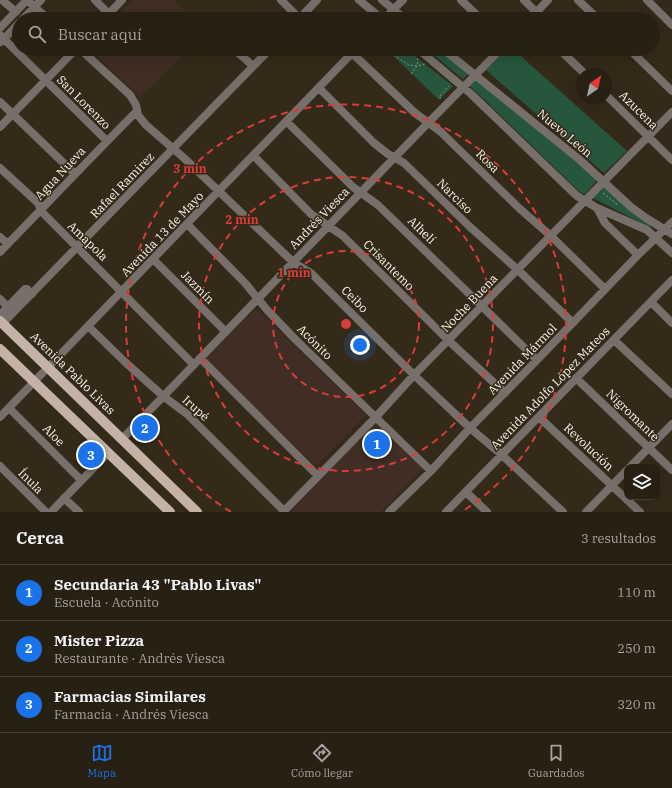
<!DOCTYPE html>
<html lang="es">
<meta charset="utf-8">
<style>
body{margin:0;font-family:"IBM Plex Serif",serif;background:#2f281c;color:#f1f3f6}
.controls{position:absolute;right:12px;bottom:12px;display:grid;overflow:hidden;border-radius:8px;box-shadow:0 4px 16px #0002}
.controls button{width:36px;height:36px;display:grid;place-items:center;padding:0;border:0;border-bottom:1px solid #433e33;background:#272013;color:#f1f3f6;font:20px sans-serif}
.compass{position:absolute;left:576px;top:68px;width:36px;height:36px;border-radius:50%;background:#272013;box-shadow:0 4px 16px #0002;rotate:34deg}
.you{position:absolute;left:360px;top:345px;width:14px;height:14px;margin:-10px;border:3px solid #fff;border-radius:50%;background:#1a73e8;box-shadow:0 0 0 6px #1a73e833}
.badge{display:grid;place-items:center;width:26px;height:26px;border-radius:50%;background:#1a73e8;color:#fff;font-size:13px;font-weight:700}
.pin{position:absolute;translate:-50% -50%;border:2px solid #fff;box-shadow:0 1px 4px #0006}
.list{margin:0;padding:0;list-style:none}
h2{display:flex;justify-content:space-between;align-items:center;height:52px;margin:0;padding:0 16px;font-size:17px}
h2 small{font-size:13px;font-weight:400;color:#a4a3a0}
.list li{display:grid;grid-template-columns:26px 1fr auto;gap:12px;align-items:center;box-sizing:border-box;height:56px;padding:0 16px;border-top:1px solid #433e33}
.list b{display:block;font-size:15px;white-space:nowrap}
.list p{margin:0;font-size:13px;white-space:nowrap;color:#a4a3a0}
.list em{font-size:13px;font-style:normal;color:#a4a3a0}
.icon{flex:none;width:22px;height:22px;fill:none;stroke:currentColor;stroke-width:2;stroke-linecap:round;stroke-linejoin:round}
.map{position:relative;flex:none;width:672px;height:512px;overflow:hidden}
.search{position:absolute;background:#272013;box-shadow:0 4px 16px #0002;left:12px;right:12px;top:12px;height:44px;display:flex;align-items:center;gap:10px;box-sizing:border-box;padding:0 14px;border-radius:22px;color:#a4a3a0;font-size:15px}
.sheet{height:220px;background:#272013}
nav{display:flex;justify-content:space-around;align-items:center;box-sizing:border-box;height:56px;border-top:1px solid #433e33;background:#272013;font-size:11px;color:#a4a3a0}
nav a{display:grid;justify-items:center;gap:2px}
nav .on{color:#1a73e8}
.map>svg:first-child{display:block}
.education{fill:#402e25}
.green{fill:#26573c}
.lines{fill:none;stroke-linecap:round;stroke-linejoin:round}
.path{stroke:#a0988a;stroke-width:1;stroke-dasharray:2 2;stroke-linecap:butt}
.minor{stroke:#776f69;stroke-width:8}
.major{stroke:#c3b2a5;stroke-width:10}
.ring{fill:none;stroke:#da3c3b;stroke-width:2;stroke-dasharray:7 5}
.labels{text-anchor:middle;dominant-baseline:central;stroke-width:3;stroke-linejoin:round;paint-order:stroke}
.street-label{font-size:12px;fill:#f9f3e8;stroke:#342a19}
.centre{fill:#da3c3b;stroke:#342a19;stroke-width:2}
.ring-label{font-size:12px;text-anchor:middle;font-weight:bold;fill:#da3c3b;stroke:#342a19;stroke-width:3;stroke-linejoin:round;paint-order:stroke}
</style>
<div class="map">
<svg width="672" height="512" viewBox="0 0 672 512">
<rect width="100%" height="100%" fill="#342a19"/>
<path class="education" d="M133,0h41l21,19h-81z
M89,49h101l-49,48z
M254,310l5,1 107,104 -50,51 -110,-104 1,-5z
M376,420l49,47 -44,45h-92z"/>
<path class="green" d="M386,49h20l47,37 -14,14z
M426,49h15l30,23 -8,7z
M507,49h6l114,102 -23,22 -118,-103z
M479,77l120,101 -13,15 -4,1 -112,-108z
M606,186l46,38 -3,3 -56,-29 2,-3z"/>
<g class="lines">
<path class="path" d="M395,49l-3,5 17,11 8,1 1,-5 -1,-3
M411,74l6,-8 8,-2
M441,98l-2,-1 10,-11
M603,193l15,12"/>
<path class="minor" d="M2,0l14,12
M27,0l21,19
M95,0l14,14
M281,0l18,18
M359,0l23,19
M382,0l23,19
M461,0l20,19
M524,0l12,12
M578,0l20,19
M647,0l25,25
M23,19l18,-19
M104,19l18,-19
M299,19l18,-19
M384,19l19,-19
M530,19l18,-19
M0,28l27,-28
M0,35l107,106
M1,42l18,-19
M80,49l50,46 6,10 2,10 8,10 38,33 109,104 19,12 13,13 89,88 56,53 32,27 61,57
M234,49l19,17
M418,49l52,44 107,103 20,12 50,22 25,23
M443,49l137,111 51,47 15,11 26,16
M559,49l26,25
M629,49l43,42
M352,53l63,60 26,19 8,8 71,69 31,27 54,53
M319,88l55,55 14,11 16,9 65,63 49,44 55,53
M606,95l66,65
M0,102l75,72
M287,122l66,65 25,18 159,155
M0,127l76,-78
M254,156l57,58 32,22 106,105 56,52
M0,168l38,35 3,8 153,154
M597,208l8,15 33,32
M187,224l58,59 23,28 28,29 135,131
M0,237l8,7
M0,252c46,-47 90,-94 137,-141
M153,259l73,73
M0,299l8,8
M651,302l21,21
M0,315l25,-26h2l5,5
M3,323l267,-274
M88,326l37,36 38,34 24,18 97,97
M614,340l58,54
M200,358l118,118
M576,378l96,92
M9,408l72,72
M0,417l356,-368
M539,417l101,95
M122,439l306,-316 73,-74
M0,466l46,46
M630,467l42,-43
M466,492l21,20
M64,498l15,14
M51,512l57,-59
M283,512l92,-94 39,-43 258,-263
M389,512l42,-41 39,-43 67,-68 101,-105 34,-33
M446,512l226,-232
M586,512l41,-42"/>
<path class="major" d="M0,321l197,191
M0,349l170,163"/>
</g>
<g class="ring">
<circle cx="346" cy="324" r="73"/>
<circle cx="346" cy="324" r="147"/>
<path d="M231 512A220 220 0 1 1 461 512"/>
</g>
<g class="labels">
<g class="street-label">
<text transform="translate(84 102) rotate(45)">San Lorenzo</text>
<text transform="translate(639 110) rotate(45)">Azucena</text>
<text transform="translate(565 133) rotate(40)">Nuevo León</text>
<text transform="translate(488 161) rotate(45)">Rosa</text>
<text transform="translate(60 173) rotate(-47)">Agua Nueva</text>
<text transform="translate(122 185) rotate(-46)">Rafael Ramirez</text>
<text transform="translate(455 196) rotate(44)">Narciso</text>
<text transform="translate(319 218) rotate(-46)">Andrés Viesca</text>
<text transform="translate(422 230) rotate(44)">Alhelí</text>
<text transform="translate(162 234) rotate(-46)">Avenida 13 de Mayo</text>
<text transform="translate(88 241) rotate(44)">Amapola</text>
<text transform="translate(389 265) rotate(45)">Crisantemo</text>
<text transform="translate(198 287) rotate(45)">Jazmín</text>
<text transform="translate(355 299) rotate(45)">Ceibo</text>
<text transform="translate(469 303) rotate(-46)">Noche Buena</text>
<text transform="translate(315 342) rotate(45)">Acónito</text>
<text transform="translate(522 359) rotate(-46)">Avenida Mármol</text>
<text transform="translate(73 373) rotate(44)">Avenida Pablo Livas</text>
<text transform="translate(550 388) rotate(-46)">Avenida Adolfo López Mateos</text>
<text transform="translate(196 408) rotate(42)">Irupé</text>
<text transform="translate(633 415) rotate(44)">Nigromante</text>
<text transform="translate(54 435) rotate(45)">Aloe</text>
<text transform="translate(589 447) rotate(43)">Revolución</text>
<text transform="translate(31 481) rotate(45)">Ínula</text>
</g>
</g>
<circle cx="346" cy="324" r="6" class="centre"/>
<g class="ring-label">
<text x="190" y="173">3 min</text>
<text x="242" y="224">2 min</text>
<text x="294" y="277">1 min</text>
</g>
</svg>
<div class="controls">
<button><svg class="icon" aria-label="layers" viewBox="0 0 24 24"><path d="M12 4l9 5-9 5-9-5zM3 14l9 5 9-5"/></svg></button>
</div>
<svg class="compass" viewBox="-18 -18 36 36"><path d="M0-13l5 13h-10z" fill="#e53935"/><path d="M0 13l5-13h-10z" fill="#a4a3a0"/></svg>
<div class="you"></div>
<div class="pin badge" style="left:377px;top:444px">1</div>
<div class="pin badge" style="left:145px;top:428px">2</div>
<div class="pin badge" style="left:91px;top:455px">3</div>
<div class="search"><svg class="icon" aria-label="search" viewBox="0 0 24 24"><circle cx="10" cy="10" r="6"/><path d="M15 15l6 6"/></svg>Buscar aquí</div>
</div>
<section class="sheet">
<h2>Cerca<small>3 resultados</small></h2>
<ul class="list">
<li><span class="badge">1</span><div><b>Secundaria 43 &quot;Pablo Livas&quot;</b><p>Escuela · Acónito</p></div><em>110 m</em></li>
<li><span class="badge">2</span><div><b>Mister Pizza</b><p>Restaurante · Andrés Viesca</p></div><em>250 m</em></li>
<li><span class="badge">3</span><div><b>Farmacias Similares</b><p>Farmacia · Andrés Viesca</p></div><em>320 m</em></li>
</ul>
</section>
<nav>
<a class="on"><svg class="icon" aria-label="map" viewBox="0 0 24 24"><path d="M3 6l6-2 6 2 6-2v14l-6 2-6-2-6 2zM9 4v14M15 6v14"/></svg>Mapa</a>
<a><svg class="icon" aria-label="directions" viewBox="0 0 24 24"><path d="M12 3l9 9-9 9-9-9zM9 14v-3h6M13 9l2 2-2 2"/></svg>Cómo llegar</a>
<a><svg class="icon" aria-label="saved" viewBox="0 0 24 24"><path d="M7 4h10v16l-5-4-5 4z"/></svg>Guardados</a>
</nav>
